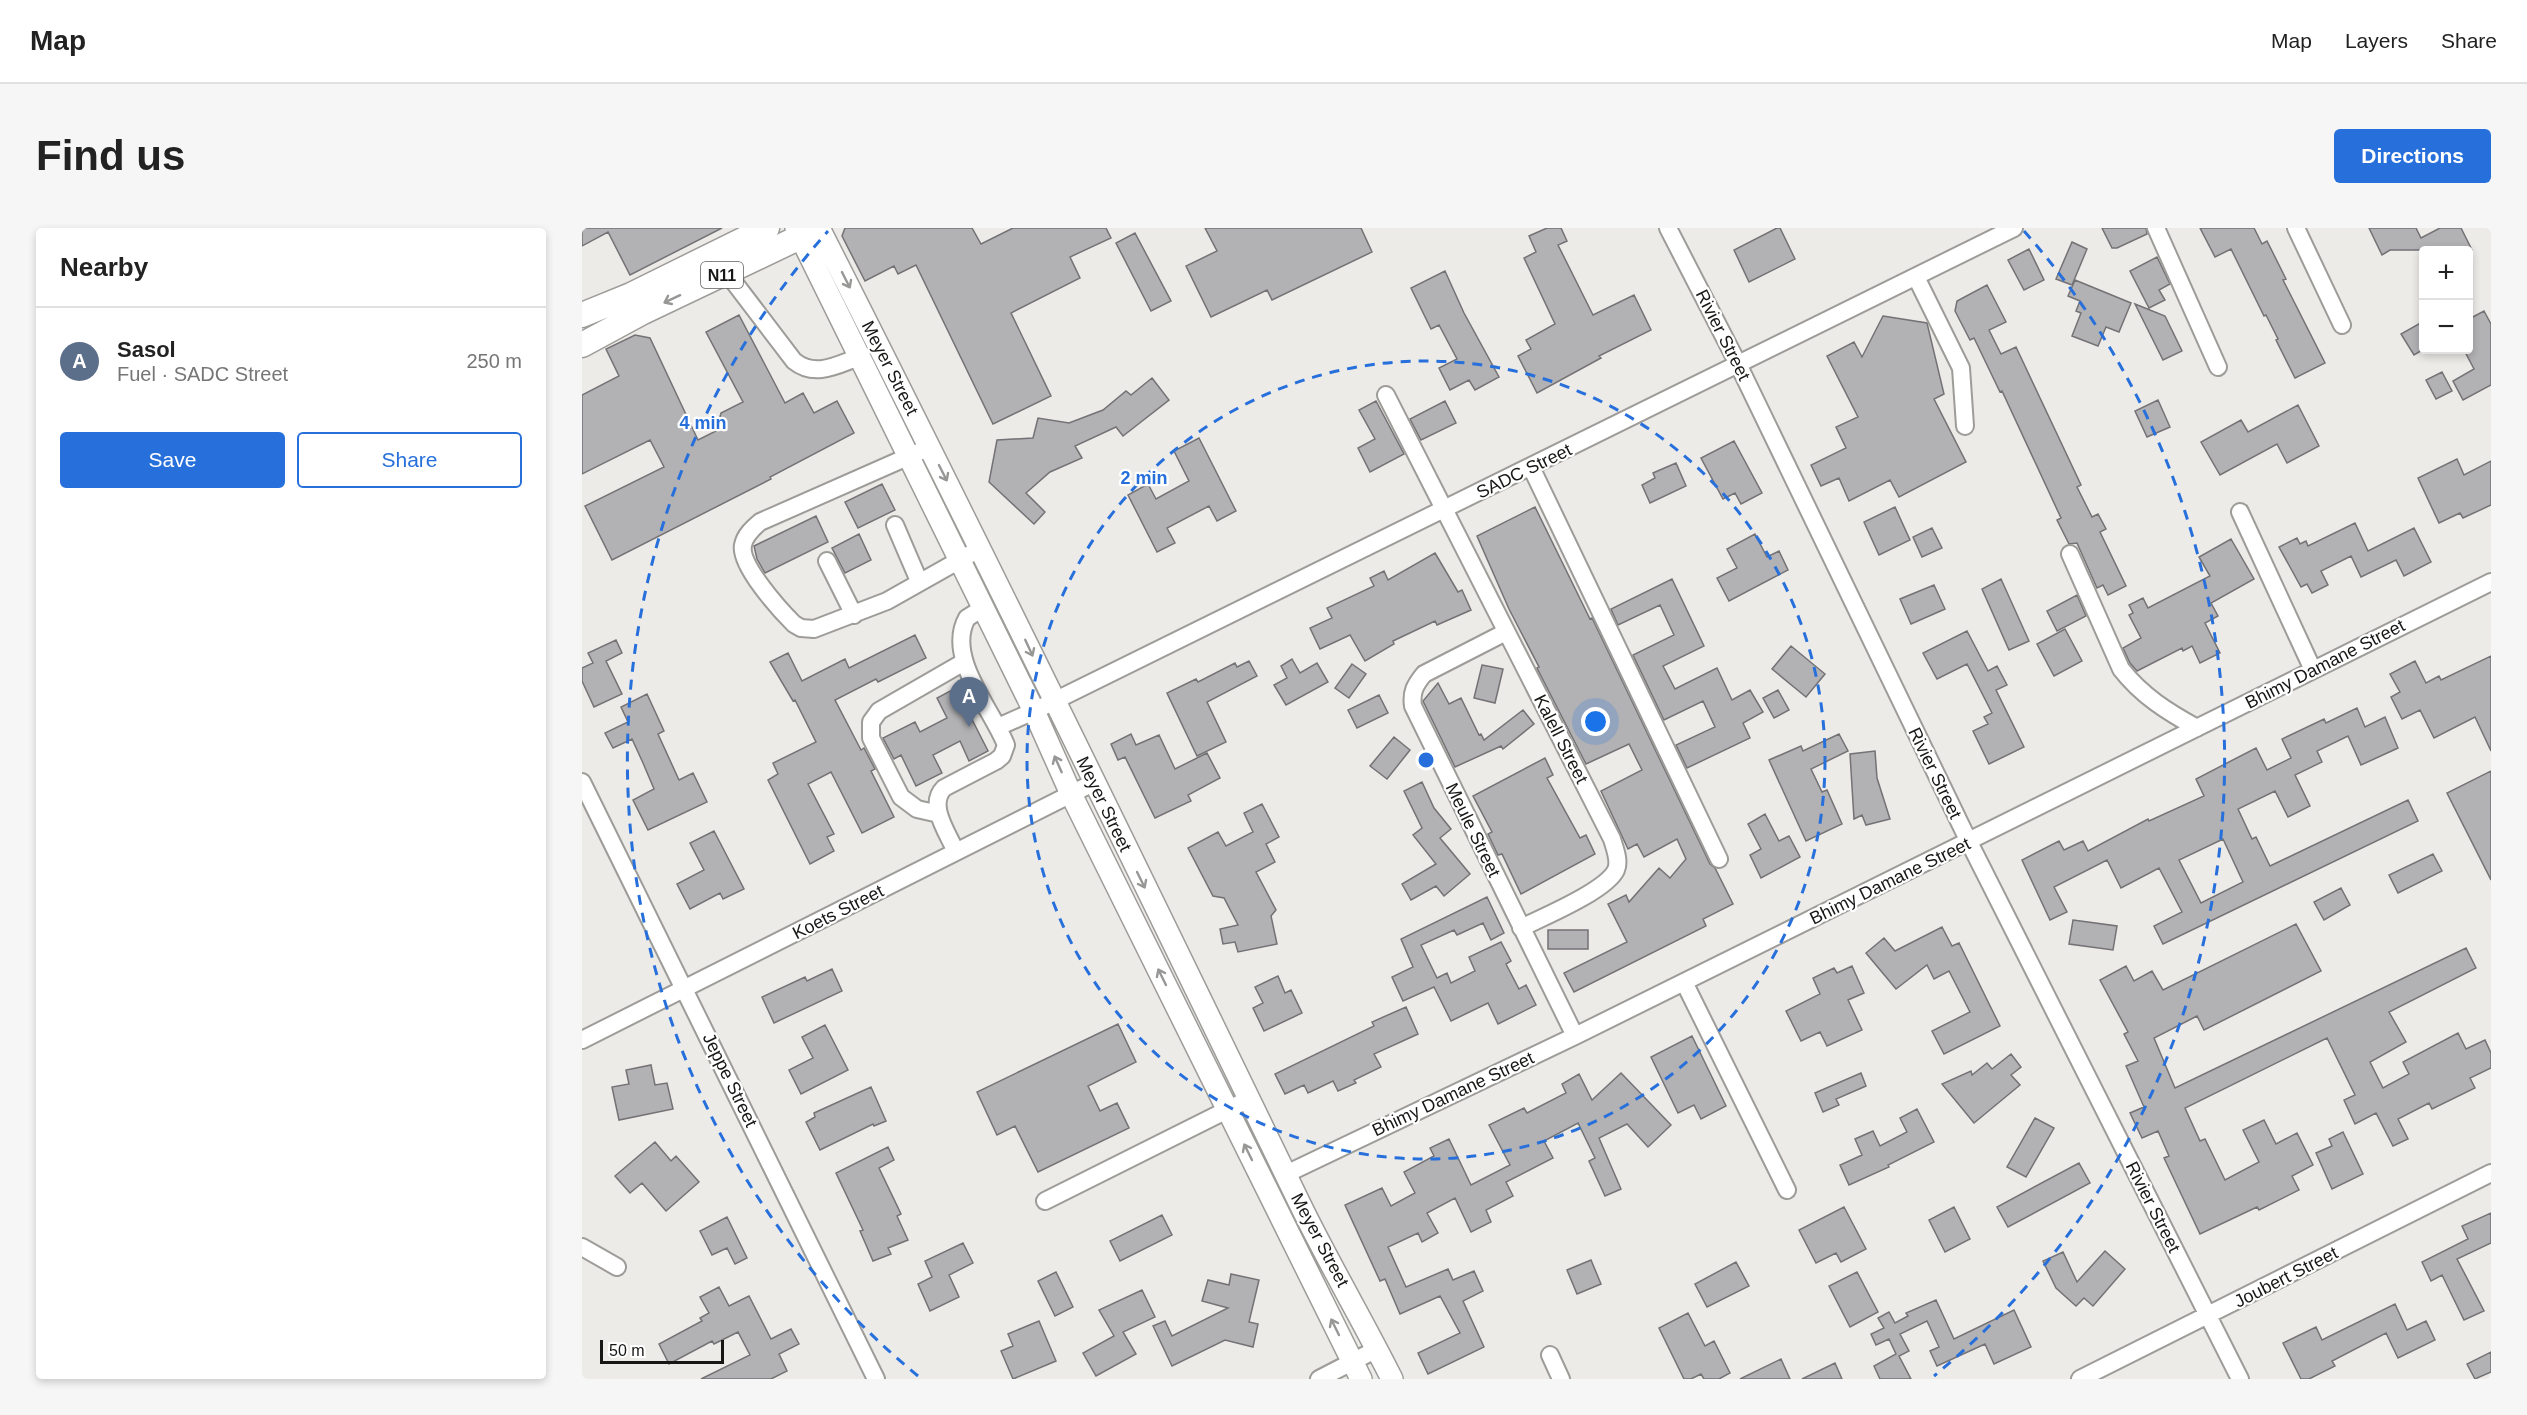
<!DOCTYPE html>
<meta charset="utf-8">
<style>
body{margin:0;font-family:Helvetica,sans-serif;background:#f6f6f6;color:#222}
.controls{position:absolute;right:18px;top:18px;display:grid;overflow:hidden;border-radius:6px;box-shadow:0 3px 9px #0003}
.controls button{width:54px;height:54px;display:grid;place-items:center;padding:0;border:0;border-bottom:2px solid #e0e0e0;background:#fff;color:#222;font:30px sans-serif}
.scale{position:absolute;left:18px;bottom:15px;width:124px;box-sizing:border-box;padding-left:6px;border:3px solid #171716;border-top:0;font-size:16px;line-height:21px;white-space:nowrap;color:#171716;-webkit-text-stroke:4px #fff;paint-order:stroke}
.you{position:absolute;left:1014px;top:494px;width:21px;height:21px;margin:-15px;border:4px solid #fff;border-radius:50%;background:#1a73e8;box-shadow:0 0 0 9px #1a73e833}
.badge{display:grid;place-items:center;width:39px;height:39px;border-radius:50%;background:#2770dc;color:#fff;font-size:20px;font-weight:700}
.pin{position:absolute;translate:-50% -50px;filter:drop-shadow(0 2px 3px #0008)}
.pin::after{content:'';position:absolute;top:32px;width:21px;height:18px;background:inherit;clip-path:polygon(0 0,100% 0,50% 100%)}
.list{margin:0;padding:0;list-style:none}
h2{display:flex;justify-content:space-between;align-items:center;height:78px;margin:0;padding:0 24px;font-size:26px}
h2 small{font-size:20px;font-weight:400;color:#767676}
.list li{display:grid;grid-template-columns:39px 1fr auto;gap:18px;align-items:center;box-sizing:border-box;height:108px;padding:0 24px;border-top:2px solid #e0e0e0}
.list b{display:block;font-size:22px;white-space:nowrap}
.list p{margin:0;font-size:20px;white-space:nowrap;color:#767676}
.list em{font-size:20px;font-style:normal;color:#767676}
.actions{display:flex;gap:12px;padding:18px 24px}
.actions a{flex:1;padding:14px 0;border:2px solid #2770dc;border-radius:6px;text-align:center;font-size:21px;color:#2770dc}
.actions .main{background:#2770dc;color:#fff}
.map{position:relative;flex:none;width:1909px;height:1151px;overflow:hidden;border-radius:6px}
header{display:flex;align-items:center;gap:36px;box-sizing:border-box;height:84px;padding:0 30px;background:#fff;border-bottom:2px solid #e0e0e0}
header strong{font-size:28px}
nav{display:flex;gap:33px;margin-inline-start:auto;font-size:21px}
.intro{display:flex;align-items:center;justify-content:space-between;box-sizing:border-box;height:144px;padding:0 36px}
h1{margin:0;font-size:42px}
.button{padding:15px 27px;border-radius:6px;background:#2770dc;color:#fff;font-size:21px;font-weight:700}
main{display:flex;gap:36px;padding:0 36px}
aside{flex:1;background:#fff;border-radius:6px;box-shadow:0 3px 9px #0003}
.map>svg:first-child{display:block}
.building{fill:#b2b1b4;stroke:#747275;stroke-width:1.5;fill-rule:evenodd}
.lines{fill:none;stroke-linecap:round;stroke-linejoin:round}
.minor-casing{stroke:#9d9c99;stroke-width:20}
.major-casing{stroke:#9d9c99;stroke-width:24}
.highway-casing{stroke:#9d9c99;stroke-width:27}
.minor{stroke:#fff;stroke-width:16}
.major{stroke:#fff;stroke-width:21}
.highway{stroke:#fff;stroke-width:24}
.oneway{stroke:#979796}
.ring{fill:none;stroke:#2770dc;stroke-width:3;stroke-dasharray:10 8}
.labels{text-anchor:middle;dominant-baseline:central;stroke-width:4.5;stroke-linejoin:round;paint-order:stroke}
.shield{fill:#fff;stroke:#5d5d5c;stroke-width:1.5}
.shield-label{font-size:16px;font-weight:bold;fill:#171716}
.street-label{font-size:18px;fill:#171716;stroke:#fff}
.centre{fill:#2770dc;stroke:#fff;stroke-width:3}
.ring-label{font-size:18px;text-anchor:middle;font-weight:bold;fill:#2770dc;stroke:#fff;stroke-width:4.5;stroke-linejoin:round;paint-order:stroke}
</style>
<header>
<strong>Map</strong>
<nav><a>Map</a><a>Layers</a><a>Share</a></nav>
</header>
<div class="intro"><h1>Find us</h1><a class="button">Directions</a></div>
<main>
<aside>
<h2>Nearby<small></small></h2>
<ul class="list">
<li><span class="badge" style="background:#5c6f8a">A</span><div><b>Sasol</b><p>Fuel · SADC Street</p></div><em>250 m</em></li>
</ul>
<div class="actions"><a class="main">Save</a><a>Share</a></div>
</aside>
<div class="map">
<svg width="1909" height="1151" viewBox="0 0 1909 1151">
<rect width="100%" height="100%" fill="#edebe8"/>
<path class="building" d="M0,0h140l-92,47 -22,-43 -26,14z
M263,0h127l9,16 32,-16h93l5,10 -41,19 10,21 -69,35 40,83 -58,28 -77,-159 -18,9 -4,-8 -29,15 -23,-45z
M623,0h156l11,24 -100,48 -5,-10 -56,27 -25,-51 31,-15z
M965,0h14l6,13 -9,4 35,70 41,-20 17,35 -52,26 2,2 -64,35 -19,-37 13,-7 -5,-9 29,-16 -31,-66 12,-6 -7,-16z
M1195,0h3l15,31 -46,23 -15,-32z
M1520,0h44l1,6 -30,14h-5z
M1618,0h54l8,16 5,-3 19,38 -3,1 42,83 -30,15 -19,-38 2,-1 -12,-24 -2,1 -33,-67 -16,8z
M1787,0h47l5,10 19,-10h21l11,22h-82l-8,5z
M553,5l36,68 -20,10 -35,-68z
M1490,14l15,7 -15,36 -16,-6z
M1447,21l15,31 -20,10 -16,-30z
M1575,29l13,27 -11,6 6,10 -16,8 -19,-37z
M863,43l19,42 35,64 -24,13 -6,-10 -19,10 -11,-22 18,-9 -18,-34 -8,4 -20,-41z
M1493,52l56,23 -12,29 -13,-5 -8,19 -26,-10 9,-23 -5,-2 4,-10 -12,-5z
M1405,57l19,37 -17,8 12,24 15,-7 65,138 -4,2 15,30 6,-3 8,15 -6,3 26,54 -18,9 -5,-10 -6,3 -20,-45 -8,1 -12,-24 4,-2 -59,-127 -2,1 -26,-54 -4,2 -15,-29 2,-10z
M1553,76l30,12 17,35 -19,9z
M1902,83l7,13v61l-28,15 -10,-19 21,-12 -10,-19h5v-31z
M157,87l46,88 18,-10 11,20 23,-12 17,32 -84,44 1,2 -159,81 -27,-54 79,-39 -14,-27 -68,34v-79l37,-19 -13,-27 29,-14 15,3 48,102 18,-9 5,-18 22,-11 -37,-70z
M1301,88l44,7 17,71 -10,5 32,63 -67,35 -9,-17 -41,21 -10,-23 -18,8 -10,-21 35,-17 -10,-21 22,-10 -31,-61 27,-14 8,15z
M1842,93v28l-10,6 -13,-21z
M1860,144l10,19 -16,8 -10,-19z
M570,150l17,22 -46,36 -7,-9 -41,19 7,12 -32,14 -24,21 19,19 -11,12 -45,-42 8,-42 36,-2 5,-20 31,5 34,-13 23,-19 5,4z
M1576,172l12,27 -23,10 -12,-26z
M794,173l28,53 -34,18 -12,-24 17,-9 -16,-29z
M863,173l11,22 -35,17 -11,-21z
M1716,177l21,41 -32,17 -10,-19 -57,31 -19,-33 40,-22 7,12z
M617,210l37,73 -19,10 -8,-15 -42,22 8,15 -18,9 -29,-57 20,-11 8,15 33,-18 -15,-30z
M1152,213l28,52 -21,11 -6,-11 -12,6 -22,-41z
M1875,231l7,16 27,-14v44l-28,13 -3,-5 -21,10 -21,-45z
M1094,235l10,23 -36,17 -8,-18 13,-7 -2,-5z
M300,256l13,26 -37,18 -13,-26z
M953,279l55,112 2,-1 118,246 5,4 18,36 -30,15 3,7 -132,66 -10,-19 63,-31 -19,-38 18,-9 3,7 30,-34 11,10 16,-19 -9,-20 -33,18 -7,-13 -9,5 -27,-58 41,-21 -13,-26 -43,20 -49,-96 2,-1 -30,-58 -32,-73z
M1313,279l15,33 -31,15 -15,-33z
M234,288l12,26 -63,31 -8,-14 -3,-13z
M1773,295l13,28 46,-23 17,34 -27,14 -8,-16 -35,17 -10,-21 -30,15 7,14 -16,8 -5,-9 -6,3 -22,-40 18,-9 3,6 6,-3 2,5z
M1350,300l10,20 -20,9 -9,-20z
M277,306l12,26 -26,13 -13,-25z
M1173,306l12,23 12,-6 9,19 -59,31 -12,-23 20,-10 -10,-19z
M1649,311l23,40 -43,24 7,13 -13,7 15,30 -20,10 -8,-17 -9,5 -1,-3 -45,23 -7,-8 -7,-15 18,-10 -12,-23 4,-2 -4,-8 14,-7 5,10 62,-32 -11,-19z
M853,325l23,39 4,-2 9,20 -34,15 -2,-4 -42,20 1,3 -29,17 -15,-26 -30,14 -10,-21 22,-10 -5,-10 47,-22 -4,-8 14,-7 4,9z
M1090,351l32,67 -41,20 12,23 42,-21 15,32 18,-10 13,22 -20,11 7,15 -63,30 -11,-23 39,-18 -12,-26 -39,19 -31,-65 41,-20 -14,-30 -42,20 -7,-16z
M1419,351l28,62 -20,9 -27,-61z
M1352,357l11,24 -34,15 -11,-25z
M1495,367l9,21 -29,15 -10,-20z
M1483,401l17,32 -28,15 -17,-32z
M1385,403l21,40 9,-5 10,19 -11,5 28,57 -35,17 -16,-33 15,-7 -4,-7 8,-4 -25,-49 -30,15 -14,-26z
M333,407l11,23 -48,24 -2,-3 -41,21 26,50 3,-2 11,21 -4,2 23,46 -32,16 -31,-61 -23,12 26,50 -7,3 7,14 -24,13 -42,-84 10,-6 -5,-11 43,-21 -21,-42 -2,1 -23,-39 18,-9 14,28 43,-22 4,9z
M34,412l6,13 -16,8 16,33 -28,13 -12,-26v-13l11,-5 -5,-10z
M1209,418l34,28 -19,23 -34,-28z
M1909,428v95l-16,-34 -41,21 -14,-28 -18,9 -11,-22 9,-5 -10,-18 25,-13 11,22 13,-7 2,4z
M710,431l8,14 17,-10 11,19 -42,23 -12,-20 13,-7 -6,-12z
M667,433l8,15 -50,26 19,40 -29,14 -30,-63 29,-14 2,3 37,-19 2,4z
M770,436l14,10 -17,24 -14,-10z
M900,437l21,4 -8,34 -21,-5z
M856,455l11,21 12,-6 18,37 2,-1 3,6 39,-30 11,14 -31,25 -2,-3 -46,21 -32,-66z
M374,460l32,63 -19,10 -9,-20 -27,14 9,18 -26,13 -15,-31 -7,4 -11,-21 32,-16 5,10 27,-14 -10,-20z
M1196,462l11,20 -15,8 -11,-20z
M65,466l17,37 -6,3 21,46 14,-7 14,29 -59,28 -15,-30 21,-11 -11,-26 -11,-24 -19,9 -8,-15 23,-11 -7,-15z
M797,467l9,18 -31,15 -9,-18z
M1775,480l8,19 20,-10 13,31 -37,17 -13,-29 -31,15 5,11 -27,13 15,31 -22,11 -13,-26 -37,18 14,30 4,-2 14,29 138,-66 10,21 -255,123 -9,-18 28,-14 -23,-44 -38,20 -14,-28 -53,27 13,25 -17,8 -28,-60 37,-19 5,9 19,-9 5,10 60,-32 1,2 55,-25 -8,-17 60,-31 11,22 24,-12 -9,-19 42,-20 2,4zM1641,611l20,43 -42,21 -22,-43z
M549,506l5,11 23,-10 16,34 32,-16 13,25 -32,17 3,6 -36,17 -30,-61 -7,3 -7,-16z
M1257,506l9,17 -37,18 11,23 5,-2 15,34 -36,17 -37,-81 32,-14 2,5z
M812,509l16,13 -23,29 -17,-13z
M1293,523l2,27 13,41 -24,6 -4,-10 -8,4 -4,-65z
M963,530l8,17 -6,3 33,60 6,-3 9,19 -74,40 -19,-40 -4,1 -10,-21 4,-2 -19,-36z
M1909,543v109l-44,-87z
M840,554l12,26 17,21 -11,9 30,36 -26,22 -8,-10 -25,14 -9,-16 34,-20 -23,-29 9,-7 -18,-37z
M680,576l17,33 -13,7 9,18 -19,10 20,38 -5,6 6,28 -39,8 -3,-10 -12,2 -3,-15 18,-4 -14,-27 -11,-2 -25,-48 30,-16 8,14 27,-14 -9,-19z
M1183,586l14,27 10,-5 11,21 -39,21 -11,-23 11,-6 -13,-25z
M132,603l30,58 -21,10 -3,-6 -30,16 -13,-25 27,-14 -14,-27z
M1851,626l9,17 -44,22 -9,-18z
M1759,660l9,17 -26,15 -10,-18z
M905,669l17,36 -13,7 -8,-17 -26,12 -3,-5 -33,15 16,33 10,-5 4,10 24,-12 -6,-14 32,-15 10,19 -5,3 13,25 7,-4 10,20 -38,19 -10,-21 -37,18 -17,-34 -31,14 -11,-24 21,-10 -12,-28z
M1491,692l44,6 -4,24 -44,-6z
M1714,696l25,47 -117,59 -7,-14 -43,22 21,50 291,-140 10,20 -87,44 17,30 -36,20 13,26 26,-14 -6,-12 55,-29 8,16 19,-9 6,13v15l-21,10 5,10 -43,21 -3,-6 -31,16 10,20 -15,7 -17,-33 -21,11 -11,-24 11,-5 -28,-57 -142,70 15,33 5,-2 20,41 34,-18 -16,-32 21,-10 12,24 21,-11 16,32 -21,11 7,14 -40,20 -2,-3 -57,27 -36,-76 5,-2 -11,-25 -16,7 -12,-25 14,-6 -18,-41 12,-5 -14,-27 4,-2 -28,-52 26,-14 8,15 18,-10 11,19z
M1360,699l10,19 7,-3 41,83 -56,28 -12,-23 38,-19 -21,-41 -15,8 -7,-14 -31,24 -30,-36 18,-15 11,13z
M966,702h40v19h-40z
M1270,738l12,27 -16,7 14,30 -35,16 -7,-14 -19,9 -15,-30 34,-17 -7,-16 21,-10 3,5z
M250,741l10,22 -68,32 -12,-26 43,-20 2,4z
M696,748l7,17 6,-3 11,23 -38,18 -11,-23 10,-5 -8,-16z
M824,779l12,27 -44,20 7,13 -27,13 2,3 -18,8 -5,-10 -25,12 -4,-8 -19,9 -10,-20 99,-48 -2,-4z
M536,796l18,38 -48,24 12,25 17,-8 12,25 -91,44 -23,-46 -18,9 -20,-43z
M243,797l23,45 -47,24 -12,-24 24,-12 -11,-21z
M1110,808l34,70 -25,13 -7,-14 -16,8 -27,-56z
M1429,826l10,13 -10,8 9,10 -46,38 -32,-39 29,-13 1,4 15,-12 5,6z
M69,837l4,20 12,-2 6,26 -54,11 -7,-33 17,-3 -3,-14z
M1039,845l50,52 -23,22 -21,-23 -28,14 22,51 -16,7 -16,-35 6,-3 -17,-35 -34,18 9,17 -47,24 7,14 -27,14 5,12 -20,10 -16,-34 -28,15 11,20 -16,9 -4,-9 -30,14 18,40 42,-18 5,11 21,-9 9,20 -20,10 21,46 -56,27 -10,-21 42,-20 -20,-37 -40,18 -15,-35 -5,2 -35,-76 37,-17 9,18 24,-13 -11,-21 30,-16 -4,-8 19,-9 22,46 39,-20 -21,-40 35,-17 3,5 39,-20 -4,-9 17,-10 13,26z
M1279,845l5,13 -30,13 3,6 -16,7 -8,-19z
M289,859l15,34 -12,5 -1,-2 -53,26 -14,-28 9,-5 -1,-4z
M1335,881l17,33 -46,23 1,2 -40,18 -9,-20 22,-10 -7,-16 18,-8 7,15 27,-14 -7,-14z
M1453,890l19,10 -28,49 -19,-10z
M1761,904l20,42 -31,15 -16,-36 16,-7 -3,-7z
M73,914l16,19 5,-5 23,26 -33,29 -24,-28 -12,10 -15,-17z
M306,919l6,13 -15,8 22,46 -4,2 11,24 -20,8 3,6 -18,7 -13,-30 3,-1 -27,-57z
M1497,935l11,20 -82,44 -11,-20z
M1262,979l22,42 -25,13 -5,-9 -20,10 -17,-33z
M1372,979l16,32 -25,13 -16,-32z
M1909,985v30l-34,16 27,52 -20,9 -22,-45 -11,6 -9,-19 46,-23 -6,-13z
M580,987l10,20 -52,26 -10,-20z
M145,989l20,41 -12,6 -8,-16 -15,7 -12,-24z
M381,1015l10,20 -24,12 10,22 -29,14 -12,-27 14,-7 -7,-16z
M1523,1023l20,18 -32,37 -9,-8 -8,8 -20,-18 -13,-27 20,-9 14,30z
M1009,1032l10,24 -24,10 -10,-24z
M1154,1034l13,24 -42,21 -12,-23z
M474,1044l17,35 -18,9 -17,-35z
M1275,1044l21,40 -28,15 -21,-41z
M649,1046l28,6 -10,42 9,2 -5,23 -28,-7 -53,26 -19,-40 12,-5 7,15 56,-28 -26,-7 6,-21 21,5z
M137,1059l10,19 20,-10 22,43 20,-10 8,15 -20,10 8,17 -16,8h-70l49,-24 -12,-23 -24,12 -2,-3 -43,23 -10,-20 43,-23 -2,-3 9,-5 -9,-16z
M560,1062l13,27 -32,15 13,22 -40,22 -13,-23 31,-17 -15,-26z
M1354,1072l18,39 60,-29 17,37 -37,17 -9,-20 -48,22 -7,-15 9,-4 -12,-26 -27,13 9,17 -10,5 12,23h-31l-6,-13 22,-12 -7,-15 -13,6 -5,-11 13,-6 -6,-10 11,-6 6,11 13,-7 -2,-3z
M1813,1076l12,26 19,-9 9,19 -37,18 -12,-25 -54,28 3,5 -26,13h-8l-18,-36 33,-16 6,13z
M1106,1085l17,33 9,-5 16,32 -11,6h-15l-3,-5 -10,5h-7l-25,-51z
M457,1093l17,40 -43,18 -12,-28 12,-5 -5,-12z
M1909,1124v20l-16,7 -8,-15z
M1199,1131l9,20h-50z
M1253,1135l7,16h-40z"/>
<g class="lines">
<g class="minor-casing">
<path id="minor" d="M1086,0l70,136 231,478 271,537
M1574,0l62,139
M1714,0l46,97
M145,45l67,88c21,17 43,4 65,-4
M1334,49l45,91 4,58
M804,167l226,444c3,10 8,22 4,31 -10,21 -73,47 -95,58
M348,219l-170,75c-7,6 -15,13 -17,23 -4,20 37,65 51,79l7,4 13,1 73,-28 94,-53
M949,239l188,392
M1658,284l73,158
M313,297l24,56
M1488,326l51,115c21,27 47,43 76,59
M245,333l27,54
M924,404l-82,42c-9,11 -13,18 -11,32l162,330
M416,499l36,-16 980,-483
M0,554l294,597
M357,586l-22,-5 -16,-12 -30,-59v-16l8,-11 85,-49
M374,624c-8,-19 -29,-47 -12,-64l52,-27 6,-5 4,-11c-14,-36 -61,-88 -39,-127l16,-10
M1102,754l103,208
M0,812l511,-257
M704,946l289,-138 916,-454
M463,973l204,-102
M0,1019l35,20
M968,1127l11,24
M737,1151l58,-30
M1498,1151l411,-206"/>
</g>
<g class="major-casing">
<path id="major" d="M214,0l238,483 37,83 290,585
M237,0c164,323 322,648 480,974 29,60 63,117 93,177"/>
</g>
<g class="highway-casing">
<path id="highway" d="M0,87l49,-20 136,-67
M0,117l61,-33 176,-84"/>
</g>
<use href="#minor" class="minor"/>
<use href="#major" class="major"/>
<use href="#highway" class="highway"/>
</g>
<defs><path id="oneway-shaft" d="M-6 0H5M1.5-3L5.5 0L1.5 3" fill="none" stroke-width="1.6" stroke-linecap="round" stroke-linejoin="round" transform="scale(1.5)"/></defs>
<g class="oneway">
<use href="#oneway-shaft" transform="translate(264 52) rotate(63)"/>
<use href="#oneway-shaft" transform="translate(90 71) rotate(155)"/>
<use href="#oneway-shaft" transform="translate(361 245) rotate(63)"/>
<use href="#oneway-shaft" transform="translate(447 420) rotate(65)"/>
<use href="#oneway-shaft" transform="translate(476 536) rotate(-114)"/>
<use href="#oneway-shaft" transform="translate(559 652) rotate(64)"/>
<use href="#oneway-shaft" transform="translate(580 749) rotate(-116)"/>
<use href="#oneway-shaft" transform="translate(666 924) rotate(-116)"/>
<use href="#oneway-shaft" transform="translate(753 1099) rotate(-116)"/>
</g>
<g class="ring">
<circle cx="844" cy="532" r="399"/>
<path d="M336 1148A798 798 0 0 1 246 3M1442 3A798 798 0 0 1 1352 1148"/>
</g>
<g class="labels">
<rect class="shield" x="119" y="34" width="42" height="26" rx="4.5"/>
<g class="shield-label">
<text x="140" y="47">N11</text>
</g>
<g class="street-label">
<text transform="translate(1141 107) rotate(63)">Rivier Street</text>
<text transform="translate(308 140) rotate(63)">Meyer Street</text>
<text transform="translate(942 243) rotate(-26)">SADC Street</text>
<text transform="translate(1743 436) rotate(-27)">Bhimy Damane Street</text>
<text transform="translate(979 511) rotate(63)">Kalell Street</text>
<text transform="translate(1353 545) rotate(64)">Rivier Street</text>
<text transform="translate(522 576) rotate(64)">Meyer Street</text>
<text transform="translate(891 602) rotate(64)">Meule Street</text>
<text transform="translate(1308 653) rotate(-26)">Bhimy Damane Street</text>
<text transform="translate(256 684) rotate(-27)">Koets Street</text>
<text transform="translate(148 852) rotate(64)">Jeppe Street</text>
<text transform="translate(871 866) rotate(-25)">Bhimy Damane Street</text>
<text transform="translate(1571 979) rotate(63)">Rivier Street</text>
<text transform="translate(738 1012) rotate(62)">Meyer Street</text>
<text transform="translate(1704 1049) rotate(-27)">Joubert Street</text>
</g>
</g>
<circle cx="844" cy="532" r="9" class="centre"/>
<g class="ring-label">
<text x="121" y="201">4 min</text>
<text x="562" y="256">2 min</text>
</g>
</svg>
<div class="controls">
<button>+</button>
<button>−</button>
</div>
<div class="scale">50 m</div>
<div class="you"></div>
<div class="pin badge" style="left:387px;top:499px;background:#5c6f8a">A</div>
</div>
</main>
